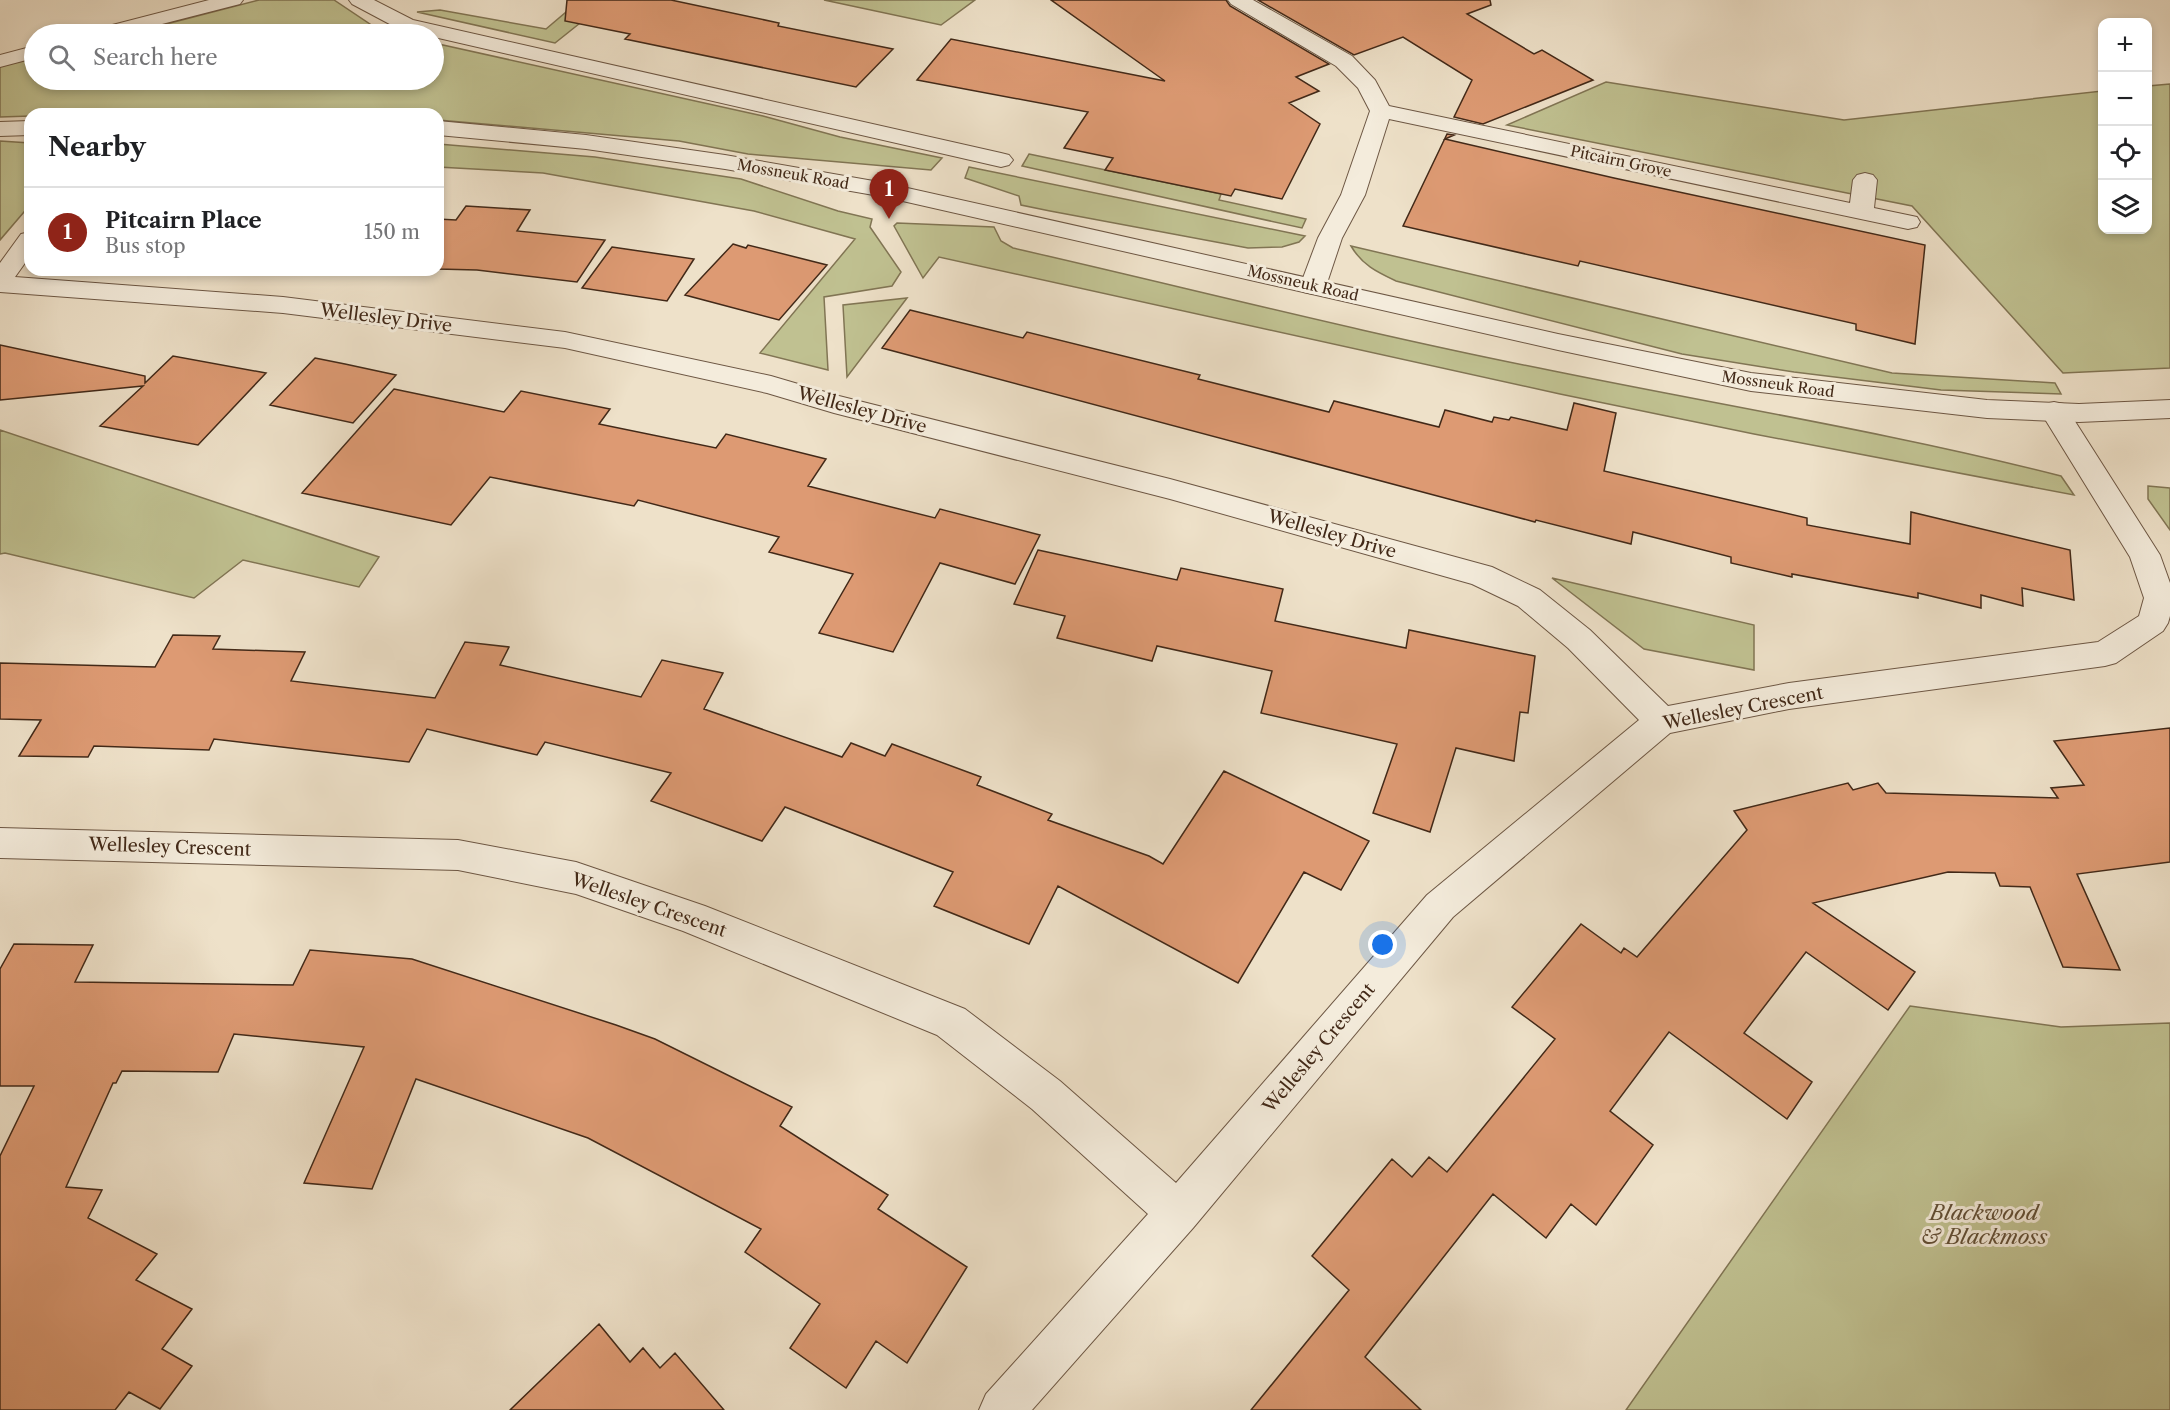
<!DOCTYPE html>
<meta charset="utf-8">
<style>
body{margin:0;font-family:"Libre Caslon Text",serif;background:#f2f2f2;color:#202124}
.controls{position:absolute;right:18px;top:18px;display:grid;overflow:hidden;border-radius:12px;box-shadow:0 3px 9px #0003}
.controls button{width:54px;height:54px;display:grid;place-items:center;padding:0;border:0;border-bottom:2px solid #e0e0e0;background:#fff;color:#202124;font:30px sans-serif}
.you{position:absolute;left:1383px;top:945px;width:21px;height:21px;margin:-15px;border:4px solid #fff;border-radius:50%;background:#1a73e8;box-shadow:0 0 0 9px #1a73e833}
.badge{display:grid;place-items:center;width:39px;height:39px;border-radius:50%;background:#8f2418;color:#fff;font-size:20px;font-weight:700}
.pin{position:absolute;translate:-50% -50px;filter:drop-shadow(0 2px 3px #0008)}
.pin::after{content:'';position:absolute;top:32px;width:21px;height:18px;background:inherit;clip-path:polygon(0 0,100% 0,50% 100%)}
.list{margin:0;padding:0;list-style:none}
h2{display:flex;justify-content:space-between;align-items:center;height:78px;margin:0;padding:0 24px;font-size:26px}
h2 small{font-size:20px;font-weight:400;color:#757577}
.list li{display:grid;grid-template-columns:39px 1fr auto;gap:18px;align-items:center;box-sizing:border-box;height:90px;padding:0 24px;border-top:2px solid #e0e0e0}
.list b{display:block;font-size:22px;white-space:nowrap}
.list p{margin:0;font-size:20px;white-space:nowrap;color:#757577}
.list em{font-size:20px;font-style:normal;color:#757577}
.icon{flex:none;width:33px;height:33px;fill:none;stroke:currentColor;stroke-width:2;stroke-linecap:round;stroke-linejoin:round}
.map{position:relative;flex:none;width:2170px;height:1410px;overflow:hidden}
.search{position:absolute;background:#fff;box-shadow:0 3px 9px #0003;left:24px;top:24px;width:420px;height:66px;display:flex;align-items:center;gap:15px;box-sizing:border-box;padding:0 21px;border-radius:33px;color:#757577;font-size:22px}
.panel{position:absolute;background:#fff;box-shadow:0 3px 9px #0003;left:24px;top:108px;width:420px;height:168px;border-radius:18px}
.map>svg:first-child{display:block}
.green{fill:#c0c191;stroke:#817554;stroke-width:1.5}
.building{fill:#dd9a73;stroke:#422918;stroke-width:1.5}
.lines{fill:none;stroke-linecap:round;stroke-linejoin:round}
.minor-casing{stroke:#6d5744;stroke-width:2}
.tertiary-casing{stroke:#6d5744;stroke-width:2}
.minor{fill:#f4ecdc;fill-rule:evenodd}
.tertiary{fill:#f4ecdc;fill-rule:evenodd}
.labels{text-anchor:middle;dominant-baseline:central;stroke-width:6;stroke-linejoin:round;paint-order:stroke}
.far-street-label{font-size:15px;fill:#422918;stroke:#f4ecdc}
.street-label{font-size:18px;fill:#422918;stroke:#f4ecdc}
.near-park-label{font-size:21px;font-style:italic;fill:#624f36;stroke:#f4ecdc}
</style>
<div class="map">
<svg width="2170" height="1410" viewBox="0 0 2170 1410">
<rect width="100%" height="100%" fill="#eee1c9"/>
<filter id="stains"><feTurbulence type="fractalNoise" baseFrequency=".00333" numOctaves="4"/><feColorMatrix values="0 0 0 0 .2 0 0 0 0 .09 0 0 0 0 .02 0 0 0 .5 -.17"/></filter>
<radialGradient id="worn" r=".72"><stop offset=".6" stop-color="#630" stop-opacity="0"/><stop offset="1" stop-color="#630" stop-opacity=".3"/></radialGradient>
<path class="green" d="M259,0h75l45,30 17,4h-268z
M609,0l-54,43 -138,-31 23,-2 106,19 26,-22z
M824,0h151l-34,25z
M434,43l329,73 77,21 102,21 -11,12 -183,-16 -69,-13 -241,-21v-6l-284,-2 -154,5v-51l34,-8v22h400z
M1606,82l238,38 258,-29v139h46v-144l22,-2v284l-107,5 -151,-167 -405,-81z
M0,141l30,2v62l-30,35z
M438,144l157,13 146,22 97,32 34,8 -2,8 31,45 -9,14 -68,11 4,73 -68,-17 95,-114 -101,-28 -211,-38 -105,-6z
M1029,154l192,40 -2,6 87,19 -4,9 -280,-62z
M969,167l336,69 -6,6 -17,5 -34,1 -198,-37 -29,-6 -2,-9 -54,-18z
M897,223l97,4 7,14 12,7c175,40 350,85 526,120 174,36 350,64 522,108l13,19 -320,-61 -194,-40 -621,-137 -16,21 -29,-52z
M1351,246l541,127 163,10 6,11 -120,-4 -147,-18 -112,-18 -286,-73c-19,-9 -34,-16 -45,-35z
M907,298l-60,79 -4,-72z
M0,430l379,127 -20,30 -116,-27 -49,38 -189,-45 -5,1z
M2148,486l22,2v42l-22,-31z
M1552,578l202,47v45l-110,-21z
M1910,1006l151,21 109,-4v387h-544z"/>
<path class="building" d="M567,0h104l108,23 -1,3 115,23 -37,38 -231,-48 5,-5 -65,-13z
M1051,0h175l4,6 99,58 -33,13 23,14 -30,12 31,21 -38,75 -47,-10 -4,7 -126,-26 8,-12 -49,-10 24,-36 -171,-32 34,-41 214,42z
M1258,0h232l1,5 -24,9 67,40 8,-4 51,30 -110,44 -29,-7 18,-37 -69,-43 -49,18z
M1447,134l7,1 -9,4 169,39 311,67 -10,99 -59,-14v-6l-75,-17 -201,-46 -2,5 -175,-40z
M466,206l64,4 -13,21 88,9 -28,42 -100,-12 -39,-1v-50l18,1z
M733,244l13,4 2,-3 79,20 -48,55 -94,-25z
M612,247l82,12 -27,42 -85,-13z
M910,310l113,28 4,-6 173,43 -2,4 131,33 5,-11 105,26 6,-17 47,12 2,-5 15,3 2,-3 56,13 7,-27 42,10 -12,58 203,47v7l103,19 1,-32 159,38 4,50 -52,-12 1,18 -42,-11v13l-63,-15v5l-126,-24v3l-61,-14v-6l-98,-25 -2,12 -95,-24 -1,2 -653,-174z
M0,345l145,31v7l28,-27 93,17 -68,72 -98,-19 43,-40 -143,14z
M315,358l30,6 51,11 -43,48 -83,-18z
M394,389l110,23 17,-21 89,18 -11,15 117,24 10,-14 100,25 -18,27 127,32 5,-9 100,26 -25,49 -75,-21 -47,89 -74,-19 34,-59 -84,-22 10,-15 -141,-37 -4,6 -144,-29 -39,48 -149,-32z
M1038,550l139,30 4,-12 102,21 -8,32 131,27 3,-18 126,26 -7,57 -8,-1 -6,49 -58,-13 -26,84 -57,-19 24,-69 -136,-31 11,-42 -115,-25 -5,15 -95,-23 8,-22 -51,-12z
M173,635l47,1 -7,13 92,3 -14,29 144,17 30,-56 44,5 -9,18 141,32 21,-37 61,13 -19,36 138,48 9,-14 34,13 7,-12 89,33 -4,8 75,29 -4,6 101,36 14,8 61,-93 145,70 -28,49 -37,-18 -66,111 -180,-97 -29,58 -95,-38 19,-34 -168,-65 -23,34 -111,-40 20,-28 -126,-31 -8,13 -110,-26 -18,33 -195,-23 -5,11 -115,-4 -6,11 -69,-1 22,-36 -41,-1v-56l155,4z
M2170,728v134l-93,12 43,96 -57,-3 -33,-80 -30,-1 -5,-13 -47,-1 -135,31 102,69 -27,38 -82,-58 -62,81 68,49 -25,37 -118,-87 -59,79 43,34 -57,80 -25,-21 -25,34 -53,-44 -128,163 56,53h-170l98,-120 -37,-34 80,-97 20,18 17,-20 18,15 108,-133 -43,-32 69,-83 40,29 3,-5 13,9 110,-127 -13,-19 114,-28 5,7 25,-7 8,10 172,5 -7,-10 33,-3 -30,-44z
M14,944l79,1 -18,37 218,3 17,-35 102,9 204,66 39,14 137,68 -12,19 108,69 -10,14 89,58 -60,96 -31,-22 -30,47 -56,-40 30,-44 -75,-52 16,-23 -173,-91 -172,-59 -44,110 -68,-6 60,-136 -130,-13 -16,38 -96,-1 -6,12h-3l-47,104 36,3 -14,28 69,36 -21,26 56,29 -30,40 30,17 -32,43 -31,-17 -14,18h-115v-254l34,-70h-34v-117z
M599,1324l31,38 13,-14 17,20 15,-15 49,57h-214z"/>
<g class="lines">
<g class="minor-casing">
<path id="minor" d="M209,0h34l-3,4 -117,30h-33l3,-4z
M349,0h25l39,20 588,133 8,2 4,5 -4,5 -8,2 -567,-130v-3h-13l-22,-5 -47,-25z
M1228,0h25l99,56 23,24 14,26 461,97 3,-23 4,-5 8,-2 8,2 4,5 -3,28 43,9 3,5 -3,5 -9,2 -519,-110 -24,76 -23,43 -16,48 -4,6 -9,2 -9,-2 -4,-6 18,-48 23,-43 29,-84 -12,-23 -22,-22 -105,-62z
M34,46v12l-34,9v-12z
M30,232v24l-15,21 268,20 282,35 206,44 68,20 331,83 322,88 48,23 50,40 78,76 121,-23 309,-41 41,-26 5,-18 -14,-41 -90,-146 4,-7 10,-2 10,2 96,151 10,28v33l-2,7 -5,8 -47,32 -11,3 -316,43 -119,24 -217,184 -260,311 -161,182h-53l7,-16 162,-180 -116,-105 -95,-74 -254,-104 -107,-37 -118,-24 -458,-12v-30l458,12 118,22 129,44 260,103 95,72 116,102 251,-288 212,-175 -71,-72 -50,-42 -46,-22 -302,-85 -336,-86 -67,-20 -202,-45 -282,-35 -283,-21v-29l21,-29z"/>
</g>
<g class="tertiary-casing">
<path id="tertiary" d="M30,121v14l-30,1v-14z
M438,121l148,14 139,20 160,28 673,151 193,39 236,27 92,4 91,-4v18l-91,4 -92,-4 -236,-27 -193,-41 -673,-153 -160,-28 -139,-20 -148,-14z"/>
</g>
<use href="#minor" class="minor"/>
<use href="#tertiary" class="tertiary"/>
</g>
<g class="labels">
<g class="far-street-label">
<text transform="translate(1621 161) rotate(12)">Pitcairn Grove</text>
<text transform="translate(793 174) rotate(10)">Mossneuk Road</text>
<text transform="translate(1303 283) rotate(13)">Mossneuk Road</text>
<text transform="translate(1778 384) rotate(8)">Mossneuk Road</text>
</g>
<g class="street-label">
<text transform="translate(386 318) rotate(7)">Wellesley Drive</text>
<text transform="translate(862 410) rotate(15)">Wellesley Drive</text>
<text transform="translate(1332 534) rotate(16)">Wellesley Drive</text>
<text transform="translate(1743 708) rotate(-11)">Wellesley Crescent</text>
<text transform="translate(170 847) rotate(2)">Wellesley Crescent</text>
<text transform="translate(649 905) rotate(19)">Wellesley Crescent</text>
<text transform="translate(1319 1048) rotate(-50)">Wellesley Crescent</text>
</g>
<g class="near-park-label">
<text x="1984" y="1212">Blackwood<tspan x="1984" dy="24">&amp; Blackmoss</tspan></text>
</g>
</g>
<rect width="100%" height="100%" filter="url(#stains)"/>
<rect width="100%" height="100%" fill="url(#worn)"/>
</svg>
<div class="controls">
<button>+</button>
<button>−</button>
<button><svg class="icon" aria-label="locate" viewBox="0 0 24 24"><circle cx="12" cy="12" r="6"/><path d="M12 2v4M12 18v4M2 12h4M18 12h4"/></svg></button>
<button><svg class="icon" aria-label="layers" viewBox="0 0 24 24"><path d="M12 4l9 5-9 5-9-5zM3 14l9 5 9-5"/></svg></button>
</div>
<div class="you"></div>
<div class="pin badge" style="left:889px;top:219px">1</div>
<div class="search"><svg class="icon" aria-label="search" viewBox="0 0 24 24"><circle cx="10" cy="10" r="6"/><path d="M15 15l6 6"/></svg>Search here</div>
<section class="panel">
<h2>Nearby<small></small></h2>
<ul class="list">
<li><span class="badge">1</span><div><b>Pitcairn Place</b><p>Bus stop</p></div><em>150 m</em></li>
</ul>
</section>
</div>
